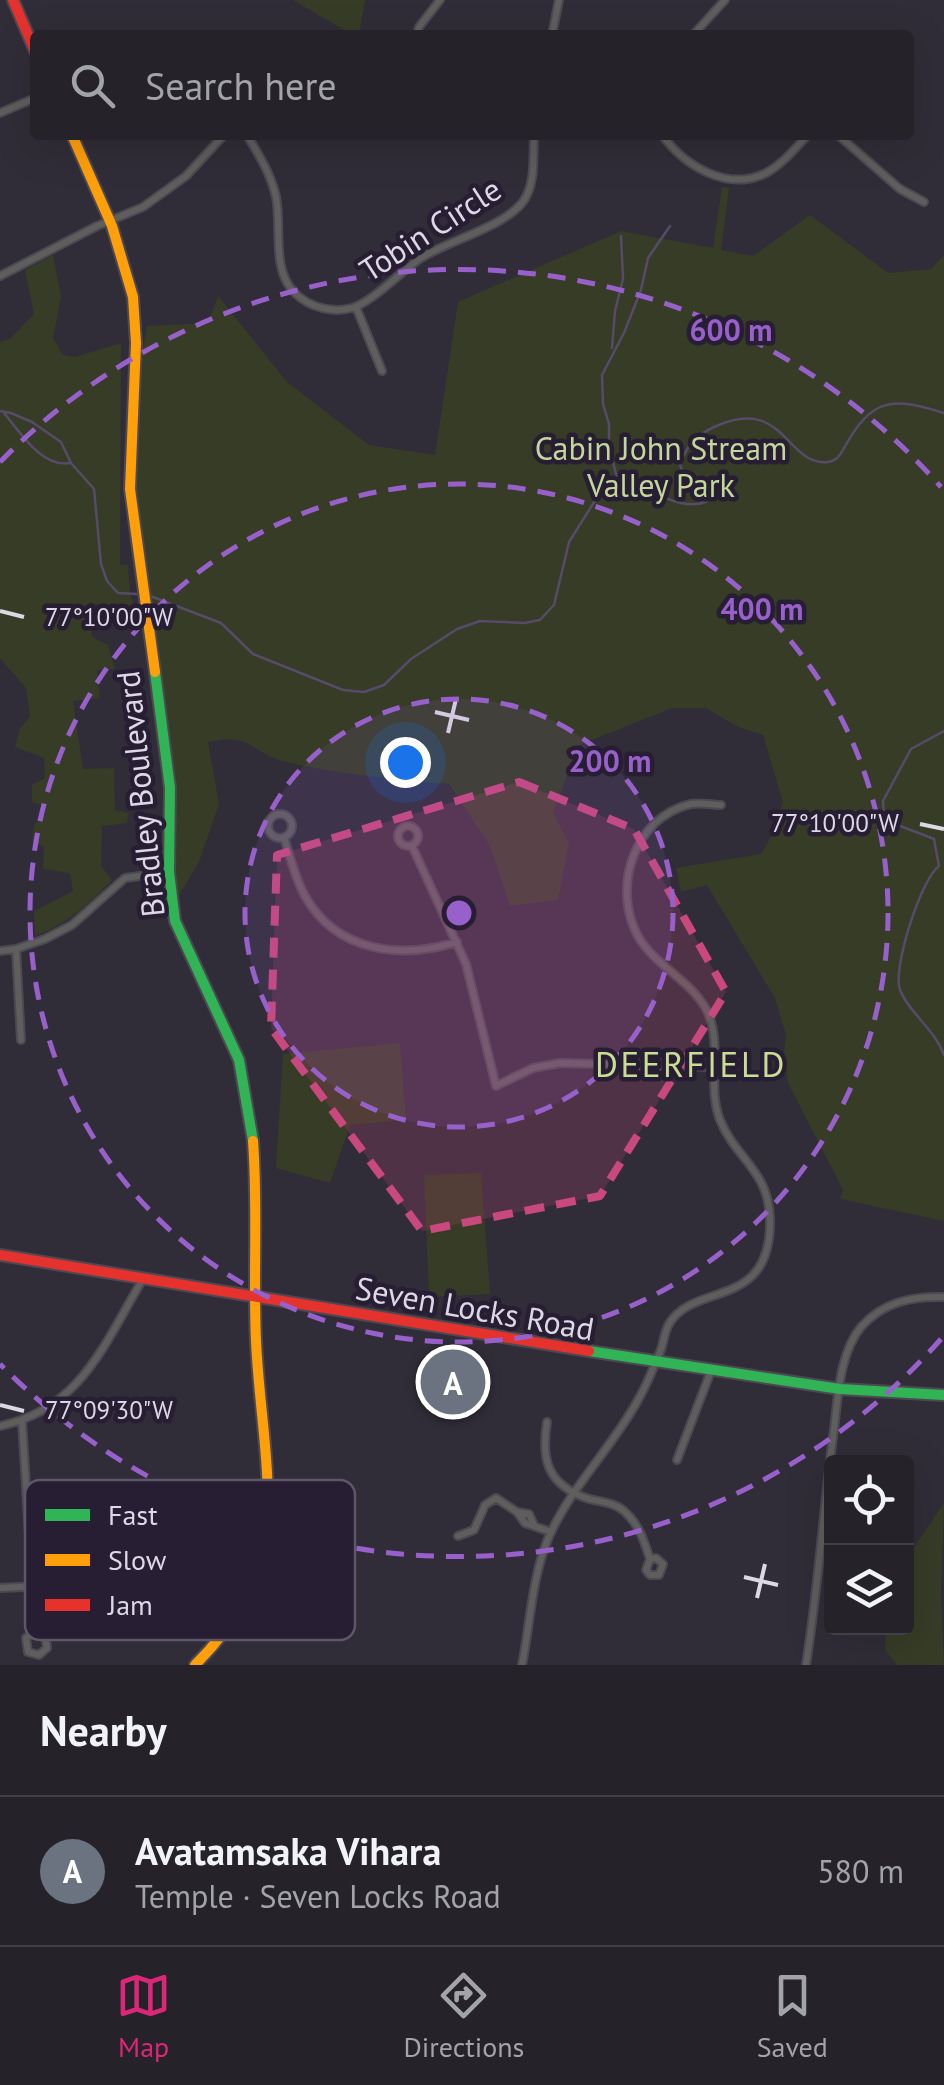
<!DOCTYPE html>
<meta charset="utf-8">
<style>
body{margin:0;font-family:"PT Sans",sans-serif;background:#2d2a32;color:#f1f3f6}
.controls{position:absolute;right:30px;bottom:30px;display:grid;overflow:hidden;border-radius:10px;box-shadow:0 10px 40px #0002}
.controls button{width:90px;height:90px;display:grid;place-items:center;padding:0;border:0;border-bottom:2px solid #423f47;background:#25222a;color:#f1f3f6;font:50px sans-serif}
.you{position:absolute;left:405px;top:762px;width:35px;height:35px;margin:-25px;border:8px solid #fff;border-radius:50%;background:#1a73e8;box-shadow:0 0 0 15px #1a73e833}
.badge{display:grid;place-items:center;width:65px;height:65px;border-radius:50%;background:#db2777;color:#fff;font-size:32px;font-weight:700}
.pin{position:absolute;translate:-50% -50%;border:5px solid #fff;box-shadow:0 2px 10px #0006}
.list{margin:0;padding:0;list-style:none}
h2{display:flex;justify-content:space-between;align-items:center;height:130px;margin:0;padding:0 40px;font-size:42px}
h2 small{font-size:32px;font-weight:400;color:#a3a4a8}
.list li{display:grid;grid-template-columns:65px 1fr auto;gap:30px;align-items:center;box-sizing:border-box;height:150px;padding:0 40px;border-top:2px solid #423f47}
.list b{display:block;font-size:38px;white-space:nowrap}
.list p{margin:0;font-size:32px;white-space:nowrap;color:#a3a4a8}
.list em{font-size:32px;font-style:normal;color:#a3a4a8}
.icon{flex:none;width:55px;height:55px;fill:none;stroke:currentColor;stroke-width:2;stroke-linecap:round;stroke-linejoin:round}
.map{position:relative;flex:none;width:944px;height:1665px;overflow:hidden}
.search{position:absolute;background:#25222a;box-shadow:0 10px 40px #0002;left:30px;right:30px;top:30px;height:110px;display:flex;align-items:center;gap:25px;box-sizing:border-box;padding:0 35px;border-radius:10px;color:#a3a4a8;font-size:38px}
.sheet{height:280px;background:#25222a}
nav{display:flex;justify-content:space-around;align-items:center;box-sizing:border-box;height:140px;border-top:2px solid #423f47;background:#25222a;font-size:28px;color:#a3a4a8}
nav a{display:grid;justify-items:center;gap:5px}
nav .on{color:#db2777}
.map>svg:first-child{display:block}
.green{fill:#363c26}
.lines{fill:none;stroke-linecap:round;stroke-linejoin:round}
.stream{stroke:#564b68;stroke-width:2.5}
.street-casing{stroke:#4d4953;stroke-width:10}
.fast-casing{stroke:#4d4953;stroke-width:14}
.slow-casing{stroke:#4d4953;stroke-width:14}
.jam-casing{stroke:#4d4953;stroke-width:14}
.street{stroke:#5e5e5d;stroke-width:6}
.fast{stroke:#30b455;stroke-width:10}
.slow{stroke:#ff9f0a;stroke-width:10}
.jam{stroke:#e5322d;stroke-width:10}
.marked{fill:#c9487e;fill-opacity:0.2;stroke:#c9487e;stroke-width:8;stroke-dasharray:20 12;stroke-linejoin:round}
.ticks{fill:none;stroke:#ddd8e6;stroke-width:4}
.ring{fill:none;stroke:#9860cb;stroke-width:5;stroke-dasharray:18 12}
.labels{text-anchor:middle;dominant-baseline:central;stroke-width:9;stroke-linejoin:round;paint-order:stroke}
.street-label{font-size:32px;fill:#ddd8e6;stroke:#271e33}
.park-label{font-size:32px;fill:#c4d79a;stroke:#271e33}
.neighbourhood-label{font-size:35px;letter-spacing:2.5px;fill:#c9de94;stroke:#271e33}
.key{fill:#271e33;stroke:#5e5669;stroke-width:2.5}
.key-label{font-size:28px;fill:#ddd8e6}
.ticks-label{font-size:25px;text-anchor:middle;fill:#ddd8e6;stroke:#271e33;stroke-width:9;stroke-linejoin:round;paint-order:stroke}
.centre{fill:#9860cb;stroke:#271e33;stroke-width:5}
.ring-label{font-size:30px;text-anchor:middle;font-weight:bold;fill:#9860cb;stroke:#271e33;stroke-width:9;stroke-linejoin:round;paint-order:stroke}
</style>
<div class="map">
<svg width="944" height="1665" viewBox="0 0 944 1665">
<rect width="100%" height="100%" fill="#312d38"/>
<path class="green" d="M293,0h72l-6,35h-6z
M722,187l7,1 -8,62 32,6 57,-41 78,58 43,-4 13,-14v966l-104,-22 3,-9 -55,-107 -4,-30 2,-18 -11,-37 -68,-113 -26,7 -5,-24 85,-14 11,-19 11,-33 -20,-67 -25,-8 -32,-19h-34l-93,37 -26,68 16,30 -11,57 -48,6 -20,-60 -41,-62c-54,-5 -109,-9 -162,-22 -38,-9 -34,-30 -79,-20l11,62 -20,58 -24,40 -1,-86 -39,-259 -3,-148 15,-83 61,-3 10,-27 69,86 82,63 66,10 23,-153 163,-71 92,17z
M53,255l8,42 -8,41 10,17 12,2 46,-14 -1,222h8l2,28 10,36 -36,-23 -15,-4 3,35 16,8 7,24 -18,1 3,28 -27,3 10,68 31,-1 1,42 14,3 -2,10 -25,3 -1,40 11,14c-24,25 -45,44 -77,56l-1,-25 39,-20 -3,-18 -27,-4 1,-22 -12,-6 2,-16 11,-11 -3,-9 -10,-3v-17l13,-7 -1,-20 -29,-11 5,-18 10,-13 -4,-28 -26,-30v-316l10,-3 24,-25 -9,-44z
M400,1043l6,77 -56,5 -20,58 -54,-15 7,-114z
M481,1173l9,121 -61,3 -5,-122z
M944,1503l-3,92 3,70h-47l-12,-15 1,-22h20l1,-70z"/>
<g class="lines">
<path class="stream" d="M612,348l3,-37 8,-32 -2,-43
M0,411l11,2 21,9 29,20 10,21 23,26 7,75 6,17 11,12 19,1
M4,413c16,19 38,55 66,50
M618,481l-9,-33v-24l-6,-20 -1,-29 22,-42 17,-43 7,-32 22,-32
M145,594l76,29 32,31 90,36 21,2 20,-7 27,-26 46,-30 23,-8 45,2 15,-3 14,-15 15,-63 32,-51 17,-10c28,5 61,31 88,21l3,-14 -8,-8 -16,-2 -5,-13c7,-20 15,-29 34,-38 71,-33 72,40 114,35 8,-1 12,-6 16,-14 28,-51 48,-51 100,-35
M944,731l-33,18 -28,52 1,15 6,6 44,17 5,27c-18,13 -47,103 -39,124 9,23 34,38 44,65"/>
<g class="street-casing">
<path id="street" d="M417,35l2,-8 21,-27
M552,35l7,-35
M693,35l32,-35
M0,113l35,-15
M247,135c12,20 24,39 29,62 6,31 -5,73 19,96 15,15 38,20 57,15 22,-7 49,-37 69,-50 29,-18 80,-30 101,-55 14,-17 11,-47 12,-68
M662,135c23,31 65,57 104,38 17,-9 29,-25 42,-38
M838,135l62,54 24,13
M0,276l97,-50 46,-19 43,-31 38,-41
M356,307l26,64
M268 826a12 12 0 1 1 24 0a12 12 0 1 1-24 0Z
M398 836a10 10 0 1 1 20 0a10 10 0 1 1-20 0Z
M284,837c6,20 11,41 21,59 32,57 97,63 152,46
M412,846l54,118 30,122 37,-18 27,-5 153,4
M16,949l5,91
M0,951l16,-2 29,-10 27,-14 53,-47 44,-6
M22,1421l13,211 -9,6 2,14 11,3 8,-7 -2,-13 -10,-3
M547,1422c-6,37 0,62 39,76 13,4 28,4 38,13 15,13 20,30 26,48l-4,11 4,5h9l4,-11 -7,-6 -6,1
M0,1426c81,-17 104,-82 143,-147
M677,1460l34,-89
M517,1512l12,2 5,11
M458,1536l16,-6 11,-25 11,-7 21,14 8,11 26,9
M0,1588c38,-2 83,-2 114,-25 11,-8 19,-19 28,-28l-2,-10 3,-5 10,-2 8,9 -4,9 -6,2 -9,-3
M522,1665c8,-40 10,-88 26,-126 21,-50 64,-91 90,-139 9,-15 15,-32 22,-48 4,-9 4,-20 9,-28 25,-43 103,-13 101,-105 -1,-48 -34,-60 -50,-99 -14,-36 4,-77 -14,-111 -16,-29 -50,-43 -67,-71 -28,-48 -6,-121 52,-134 9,-2 21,1 30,1
M806,1665c12,-76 17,-152 27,-228 5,-35 5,-82 28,-110 22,-25 51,-31 83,-30"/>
</g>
<g class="fast-casing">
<path id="fast" d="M155,672l15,116 -1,84 6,49 64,139 14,81
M589,1351l251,38 104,6"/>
</g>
<g class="slow-casing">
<path id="slow" d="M72,135l40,91 21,71 3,46 -6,146 25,183
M195,1665c105,-105 67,-195 61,-324 -3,-67 2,-133 -3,-200"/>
</g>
<g class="jam-casing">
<path id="jam" d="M13,0l22,51
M0,1255l589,96"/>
</g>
<use href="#street" class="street"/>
<use href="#fast" class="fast"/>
<use href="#slow" class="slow"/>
<use href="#jam" class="jam"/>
</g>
<path class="marked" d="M519,782l115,47 92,163 -126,204 -178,35 -151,-203 6,-173z"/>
<path class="ticks" d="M0,611l24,6M435,712l34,8M448,733l8,-34M920,824l24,5M0,1405l24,6M744,1577l34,8M757,1598l8,-34"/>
<circle cx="459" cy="913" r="214" fill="#9860cb" fill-opacity=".12"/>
<g class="ring">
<circle cx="459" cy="913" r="214"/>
<circle cx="459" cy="913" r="429"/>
<path d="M941 1339A643 643 0 0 1 0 1364M0 462A643 643 0 0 1 941 487"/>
</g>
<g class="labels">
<g class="street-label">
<text transform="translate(430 229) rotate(-33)">Tobin Circle</text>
<text transform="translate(140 794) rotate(-96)">Bradley Boulevard</text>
<text transform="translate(475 1308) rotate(10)">Seven Locks Road</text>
</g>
<g class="park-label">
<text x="661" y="448">Cabin John Stream<tspan x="661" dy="37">Valley Park</tspan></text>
</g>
<g class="neighbourhood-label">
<text x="691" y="1064">DEERFIELD</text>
</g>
</g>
<rect x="25" y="1480" width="330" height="160" rx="15" class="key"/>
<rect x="45" y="1509" width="45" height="12" fill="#30b455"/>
<rect x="45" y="1554" width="45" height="12" fill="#ff9f0a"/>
<rect x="45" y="1599" width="45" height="12" fill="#e5322d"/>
<g class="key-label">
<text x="108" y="1525">Fast</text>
<text x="108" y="1570">Slow</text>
<text x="108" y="1615">Jam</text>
</g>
<g class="ticks-label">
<text x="109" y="626">77°10'00"W</text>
<text x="835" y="832">77°10'00"W</text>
<text x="109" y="1419">77°09'30"W</text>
</g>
<circle cx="459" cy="913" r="15" class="centre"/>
<g class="ring-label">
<text x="731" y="341">600 m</text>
<text x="762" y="620">400 m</text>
<text x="610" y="772">200 m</text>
</g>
</svg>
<div class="controls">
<button><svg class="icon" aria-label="locate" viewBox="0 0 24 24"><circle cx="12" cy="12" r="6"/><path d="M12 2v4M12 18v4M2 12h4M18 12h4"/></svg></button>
<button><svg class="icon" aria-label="layers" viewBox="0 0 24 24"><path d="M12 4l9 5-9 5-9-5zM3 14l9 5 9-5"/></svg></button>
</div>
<div class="you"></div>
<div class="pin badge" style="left:453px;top:1382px;background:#6b7280">A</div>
<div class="search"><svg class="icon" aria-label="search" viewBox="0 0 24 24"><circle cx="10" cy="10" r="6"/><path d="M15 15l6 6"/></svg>Search here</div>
</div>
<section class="sheet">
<h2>Nearby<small></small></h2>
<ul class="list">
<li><span class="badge" style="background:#6b7280">A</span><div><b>Avatamsaka Vihara</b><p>Temple · Seven Locks Road</p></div><em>580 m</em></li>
</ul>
</section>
<nav>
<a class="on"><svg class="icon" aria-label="map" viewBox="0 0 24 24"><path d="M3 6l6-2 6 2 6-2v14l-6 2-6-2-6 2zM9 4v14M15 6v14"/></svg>Map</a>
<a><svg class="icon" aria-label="directions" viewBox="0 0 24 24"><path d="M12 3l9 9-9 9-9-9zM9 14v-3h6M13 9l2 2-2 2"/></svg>Directions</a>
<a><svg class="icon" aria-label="saved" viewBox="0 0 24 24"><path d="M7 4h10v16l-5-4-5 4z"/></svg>Saved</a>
</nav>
